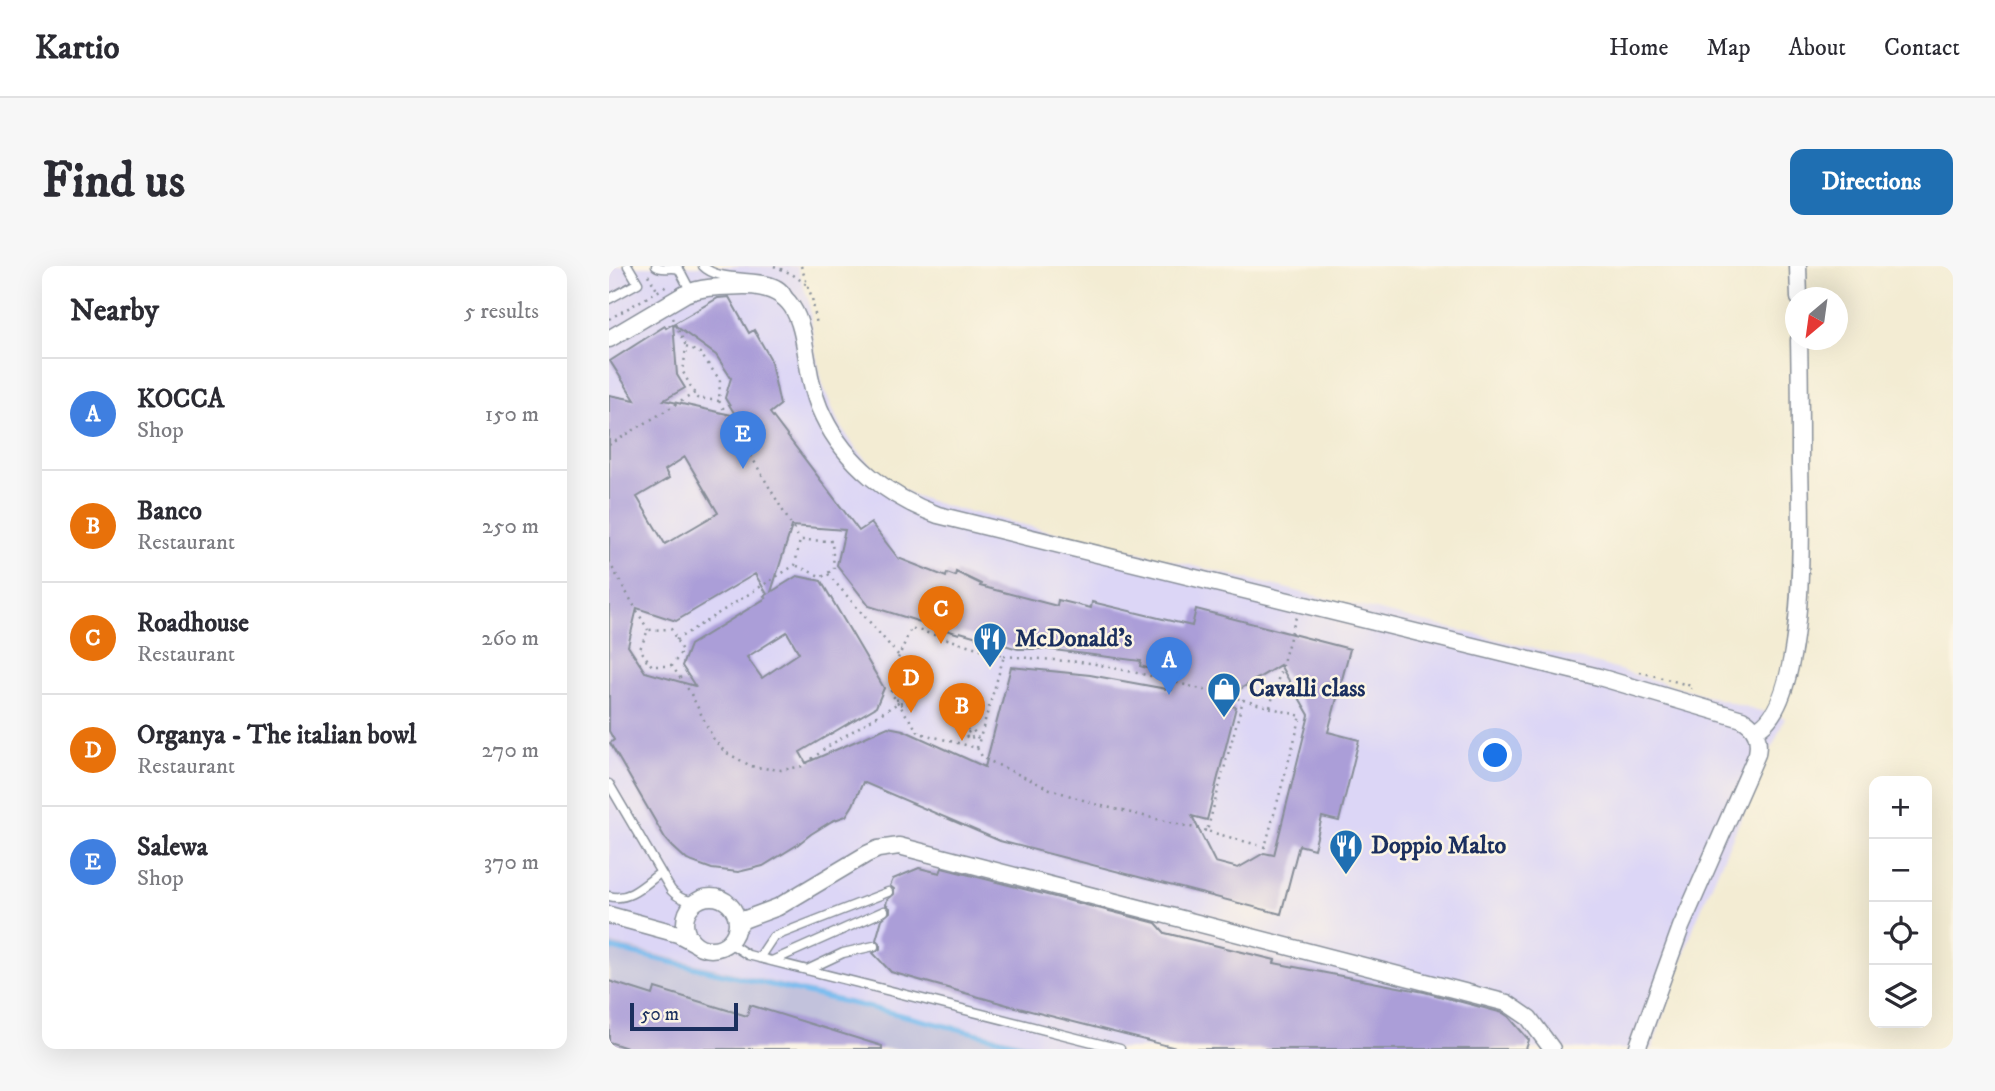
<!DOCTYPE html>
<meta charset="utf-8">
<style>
body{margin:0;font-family:"IM FELL DW Pica",serif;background:#f7f7f7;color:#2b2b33}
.controls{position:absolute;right:21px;bottom:21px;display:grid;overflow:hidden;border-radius:14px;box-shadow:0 7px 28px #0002}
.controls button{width:63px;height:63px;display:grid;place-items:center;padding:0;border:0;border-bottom:2px solid #e1e1e2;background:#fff;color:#2b2b33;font:35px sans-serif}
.compass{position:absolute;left:1176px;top:21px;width:63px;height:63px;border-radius:50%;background:#fff;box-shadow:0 7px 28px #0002;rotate:209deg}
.scale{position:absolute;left:21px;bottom:18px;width:108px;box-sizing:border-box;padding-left:7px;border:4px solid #1b2f5e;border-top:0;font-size:19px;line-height:24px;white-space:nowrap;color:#1b2f5e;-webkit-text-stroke:5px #fcf5e5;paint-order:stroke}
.you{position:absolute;left:887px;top:490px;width:24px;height:24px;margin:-18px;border:5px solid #fff;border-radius:50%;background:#1a73e8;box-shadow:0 0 0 10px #1a73e833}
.badge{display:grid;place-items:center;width:46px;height:46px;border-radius:50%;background:#1f6fb2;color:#fff;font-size:23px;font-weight:700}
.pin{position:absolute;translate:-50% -58px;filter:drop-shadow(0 2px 4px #0008)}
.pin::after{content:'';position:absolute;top:37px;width:24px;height:21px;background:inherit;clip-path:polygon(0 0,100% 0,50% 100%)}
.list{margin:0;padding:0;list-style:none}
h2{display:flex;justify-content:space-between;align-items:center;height:91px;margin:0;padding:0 28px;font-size:30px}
h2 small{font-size:23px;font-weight:400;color:#7c7c81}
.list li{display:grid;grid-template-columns:46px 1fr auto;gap:21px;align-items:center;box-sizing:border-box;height:112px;padding:0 28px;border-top:2px solid #e1e1e2}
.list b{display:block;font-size:26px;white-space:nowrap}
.list p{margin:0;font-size:23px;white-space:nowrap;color:#7c7c81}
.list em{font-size:23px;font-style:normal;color:#7c7c81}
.icon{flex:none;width:38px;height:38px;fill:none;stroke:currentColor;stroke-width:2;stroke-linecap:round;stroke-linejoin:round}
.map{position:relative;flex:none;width:1344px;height:783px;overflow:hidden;border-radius:14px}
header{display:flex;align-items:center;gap:42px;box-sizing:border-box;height:98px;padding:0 35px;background:#fff;border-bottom:2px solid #e1e1e2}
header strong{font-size:33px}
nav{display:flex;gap:38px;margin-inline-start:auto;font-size:24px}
.intro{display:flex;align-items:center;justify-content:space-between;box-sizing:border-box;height:168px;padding:0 42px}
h1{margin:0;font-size:49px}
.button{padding:18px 32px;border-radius:14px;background:#1f6fb2;color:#fff;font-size:24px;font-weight:700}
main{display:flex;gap:42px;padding:0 42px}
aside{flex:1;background:#fff;border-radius:14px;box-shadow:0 7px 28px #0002}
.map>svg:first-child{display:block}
.built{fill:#dcd6f6}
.industrial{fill:#c2c2dc}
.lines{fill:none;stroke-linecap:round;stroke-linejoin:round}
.stream{stroke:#79bdf0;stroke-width:4.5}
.building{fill:#ab9ed8;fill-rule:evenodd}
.service-casing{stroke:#878e98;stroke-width:11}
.minor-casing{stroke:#878e98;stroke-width:19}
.path{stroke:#878e98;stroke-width:2.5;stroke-dasharray:2 5;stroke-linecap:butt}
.service{stroke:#fff;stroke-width:8}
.minor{stroke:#fff;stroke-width:16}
.labels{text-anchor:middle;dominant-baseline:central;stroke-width:5;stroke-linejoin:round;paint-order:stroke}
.poi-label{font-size:24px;font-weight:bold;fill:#1b2f5e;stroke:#fcf5e5;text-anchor:start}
</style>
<header>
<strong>Kartio</strong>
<nav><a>Home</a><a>Map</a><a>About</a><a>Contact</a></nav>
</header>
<div class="intro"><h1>Find us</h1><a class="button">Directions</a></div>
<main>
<aside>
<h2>Nearby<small>5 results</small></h2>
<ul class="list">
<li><span class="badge" style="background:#3f7fe0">A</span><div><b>KOCCA</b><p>Shop</p></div><em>150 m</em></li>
<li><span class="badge" style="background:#e8710a">B</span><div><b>Banco</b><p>Restaurant</p></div><em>250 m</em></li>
<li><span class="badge" style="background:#e8710a">C</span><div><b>Roadhouse</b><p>Restaurant</p></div><em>260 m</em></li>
<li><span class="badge" style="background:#e8710a">D</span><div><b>Organya - The italian bowl</b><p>Restaurant</p></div><em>270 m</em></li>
<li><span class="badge" style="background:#3f7fe0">E</span><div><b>Salewa</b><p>Shop</p></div><em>370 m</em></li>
</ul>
</aside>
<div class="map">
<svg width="1344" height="783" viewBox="0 0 1344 783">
<rect width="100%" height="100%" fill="#fcf5e5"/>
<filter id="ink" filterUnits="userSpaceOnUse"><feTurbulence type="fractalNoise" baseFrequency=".0143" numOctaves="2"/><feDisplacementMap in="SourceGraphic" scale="14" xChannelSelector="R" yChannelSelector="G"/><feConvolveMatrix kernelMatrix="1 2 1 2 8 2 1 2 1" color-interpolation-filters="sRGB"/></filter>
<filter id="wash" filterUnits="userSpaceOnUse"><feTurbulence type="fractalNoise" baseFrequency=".00686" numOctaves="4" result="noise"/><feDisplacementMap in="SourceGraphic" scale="28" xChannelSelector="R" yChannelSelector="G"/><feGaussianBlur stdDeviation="1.57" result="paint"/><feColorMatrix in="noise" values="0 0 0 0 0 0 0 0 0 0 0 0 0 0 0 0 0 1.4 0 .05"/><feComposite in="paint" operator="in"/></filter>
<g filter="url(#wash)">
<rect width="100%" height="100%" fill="#f3ecd3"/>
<path class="built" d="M0,0h188l12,36 5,46 9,38 14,34 18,28 24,25 33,22 33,11 650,157 190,55 -90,205 -43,126h-598l-445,-106z"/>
<path class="industrial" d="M0,677l446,106h-446z"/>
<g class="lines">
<path class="stream" d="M0,682l275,63 156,38"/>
</g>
<g id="blocks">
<path class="building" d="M120,31l20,36 5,-3 16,28 10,47 -10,8 89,118 12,-8 27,35 48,19 1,-4 8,3 1,-4 25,12 -1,2 77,20 1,-6 33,8 1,-6 100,24 4,-17 154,40 -22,83 31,8 -20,81 -17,-4 -8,32 -15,-4 -18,69 -281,-73 -137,-59 -10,23 -7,11 -14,5 -21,13 -14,11 -34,21 -25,6 -26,-3 -25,-9 -14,-13 -8,-9 -55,-95 4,-3 -5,-9v-336l26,5 -25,-39 55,-35 1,2 7,-4 4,51 8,13 -21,12 72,16 -11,-18 6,-20 -15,-23 -43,-31 45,-26zM76,191l33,56 -53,31 -28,-47 32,-19 -4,-8zM183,260l53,4 -8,35 32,41 90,28 1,-2 58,17h28l95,12 -1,5 35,10 -3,14 -82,-15 -79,-8 -26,100 -82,-37 -15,-3 -82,36 -6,-11 76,-45 8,-19 -63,-107 -24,-5 -26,16zM146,308l12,20 -3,2 2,2 -76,47 -8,21 13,20 -50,-14 -17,-26 9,-38 39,13zM178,366l12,21 -37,25 -15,-21zM671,399l29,50 -35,140 -10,-2 -26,15 -23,-6 -23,-46 15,4 29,-113 -19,-4z
M310,602l21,5 2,-5 214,55 9,10 110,27 -1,3 150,29 79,21 6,4 20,23 -3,9h-346l-169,-43 -120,-34 -18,-19 7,-4v-5l-4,-4 6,-21 8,-7v-4l-4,-3 1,-5 7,-6v-5l-4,-3 3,-7z
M0,715l44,14 2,-7 92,28 3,-11 132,41v3h-252l-21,-7z"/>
</g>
</g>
<g filter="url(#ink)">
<use href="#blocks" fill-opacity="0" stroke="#878e98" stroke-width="2"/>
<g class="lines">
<g class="service-casing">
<path id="service" d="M47,0c7,5 15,0 23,3l12,23
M94,0c21,22 79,0 86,34
M0,33l29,-16 -10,-17
M0,518l62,106c8,9 16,12 28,10
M0,630c20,6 36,-12 51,-23
M114,679l11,1 14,9 372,94
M150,692l14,-21 115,-45
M163,695l112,-50
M198,704l36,-17 31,-7"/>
</g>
<g class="minor-casing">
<path id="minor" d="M1189,0l1,32
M0,73l76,-45c19,-8 38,-7 58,-8 60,-1 58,44 67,90 3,14 7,28 13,40 23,48 66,81 115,99l661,162 143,42c14,8 18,19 15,35l-76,173 -44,122
M1146,464c54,-23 46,-215 45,-267 0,-41 0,-82 -1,-123
M76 657a26 26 0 1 1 52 0a26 26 0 1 1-52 0Z
M0,649l69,19 15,8
M127,663l7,-9 35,-13 89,-53 11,-5 21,-3 608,157 22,15 23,31"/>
</g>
<path class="path" d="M165,0l18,8 15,11
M192,0l11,32 5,27
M39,9l9,15
M63,52l14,28
M0,53l58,-33
M110,135l-22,-3 -14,-26 3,-25 14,6 20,27 -1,21 81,139
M0,179l86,-52
M0,296l39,68
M219,308l71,82
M67,374l119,-75 5,-25 32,1 2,28 -12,8 -27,-12
M395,390l87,7 60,13 92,24
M30,398l8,-4
M63,400h-20l-12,-17 8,-19 23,-1 11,22 -10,15 18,26 24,48 11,12 26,14 11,2 19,2 22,-4 24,-19 71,-44 16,-4
M1031,406l52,14 -1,3
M287,434l16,-4
M634,434l58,16 -36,131 -58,-16z
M291,439l15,-3
M661,441l26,-90
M355,457l4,7
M364,471l-5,2 -3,-5 8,-4 6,10
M368,482l27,-92 -93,-28 -20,47v18l28,40 58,15 6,10 67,31 48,16 109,26"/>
<use href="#service" class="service"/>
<use href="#minor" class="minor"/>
</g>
</g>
<defs>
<g id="restaurant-pin" transform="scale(1.75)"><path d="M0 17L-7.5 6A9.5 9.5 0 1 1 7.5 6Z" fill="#1f6fb2" stroke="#fcf5e5"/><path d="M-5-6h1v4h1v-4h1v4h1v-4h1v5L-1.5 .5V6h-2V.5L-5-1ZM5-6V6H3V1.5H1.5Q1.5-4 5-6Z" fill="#fff"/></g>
<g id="shop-pin" transform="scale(1.75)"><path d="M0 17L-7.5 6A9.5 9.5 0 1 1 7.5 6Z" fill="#1f6fb2" stroke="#fcf5e5"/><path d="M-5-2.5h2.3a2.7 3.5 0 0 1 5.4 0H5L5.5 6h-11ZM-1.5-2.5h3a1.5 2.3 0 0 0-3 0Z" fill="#fff"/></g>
</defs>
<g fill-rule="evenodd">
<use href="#restaurant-pin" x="381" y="373"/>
<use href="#shop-pin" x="615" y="423"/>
<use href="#restaurant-pin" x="737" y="580"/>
</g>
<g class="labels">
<g class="poi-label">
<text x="406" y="373">McDonald's</text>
<text x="640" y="423">Cavalli class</text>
<text x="762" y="580">Doppio Malto</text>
</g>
</g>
</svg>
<div class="controls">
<button>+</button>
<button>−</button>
<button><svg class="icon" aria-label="locate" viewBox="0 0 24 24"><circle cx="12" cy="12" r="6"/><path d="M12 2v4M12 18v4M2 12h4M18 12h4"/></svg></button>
<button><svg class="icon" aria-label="layers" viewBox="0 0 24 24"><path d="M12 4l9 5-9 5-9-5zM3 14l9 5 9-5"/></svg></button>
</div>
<svg class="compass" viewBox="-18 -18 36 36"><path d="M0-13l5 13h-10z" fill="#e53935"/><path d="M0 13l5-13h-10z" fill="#7c7c81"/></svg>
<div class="scale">50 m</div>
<div class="you"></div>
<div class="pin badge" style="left:560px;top:429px;background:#3f7fe0">A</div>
<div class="pin badge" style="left:353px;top:475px;background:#e8710a">B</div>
<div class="pin badge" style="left:332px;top:378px;background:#e8710a">C</div>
<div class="pin badge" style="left:302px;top:447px;background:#e8710a">D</div>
<div class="pin badge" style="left:134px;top:203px;background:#3f7fe0">E</div>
</div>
</main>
